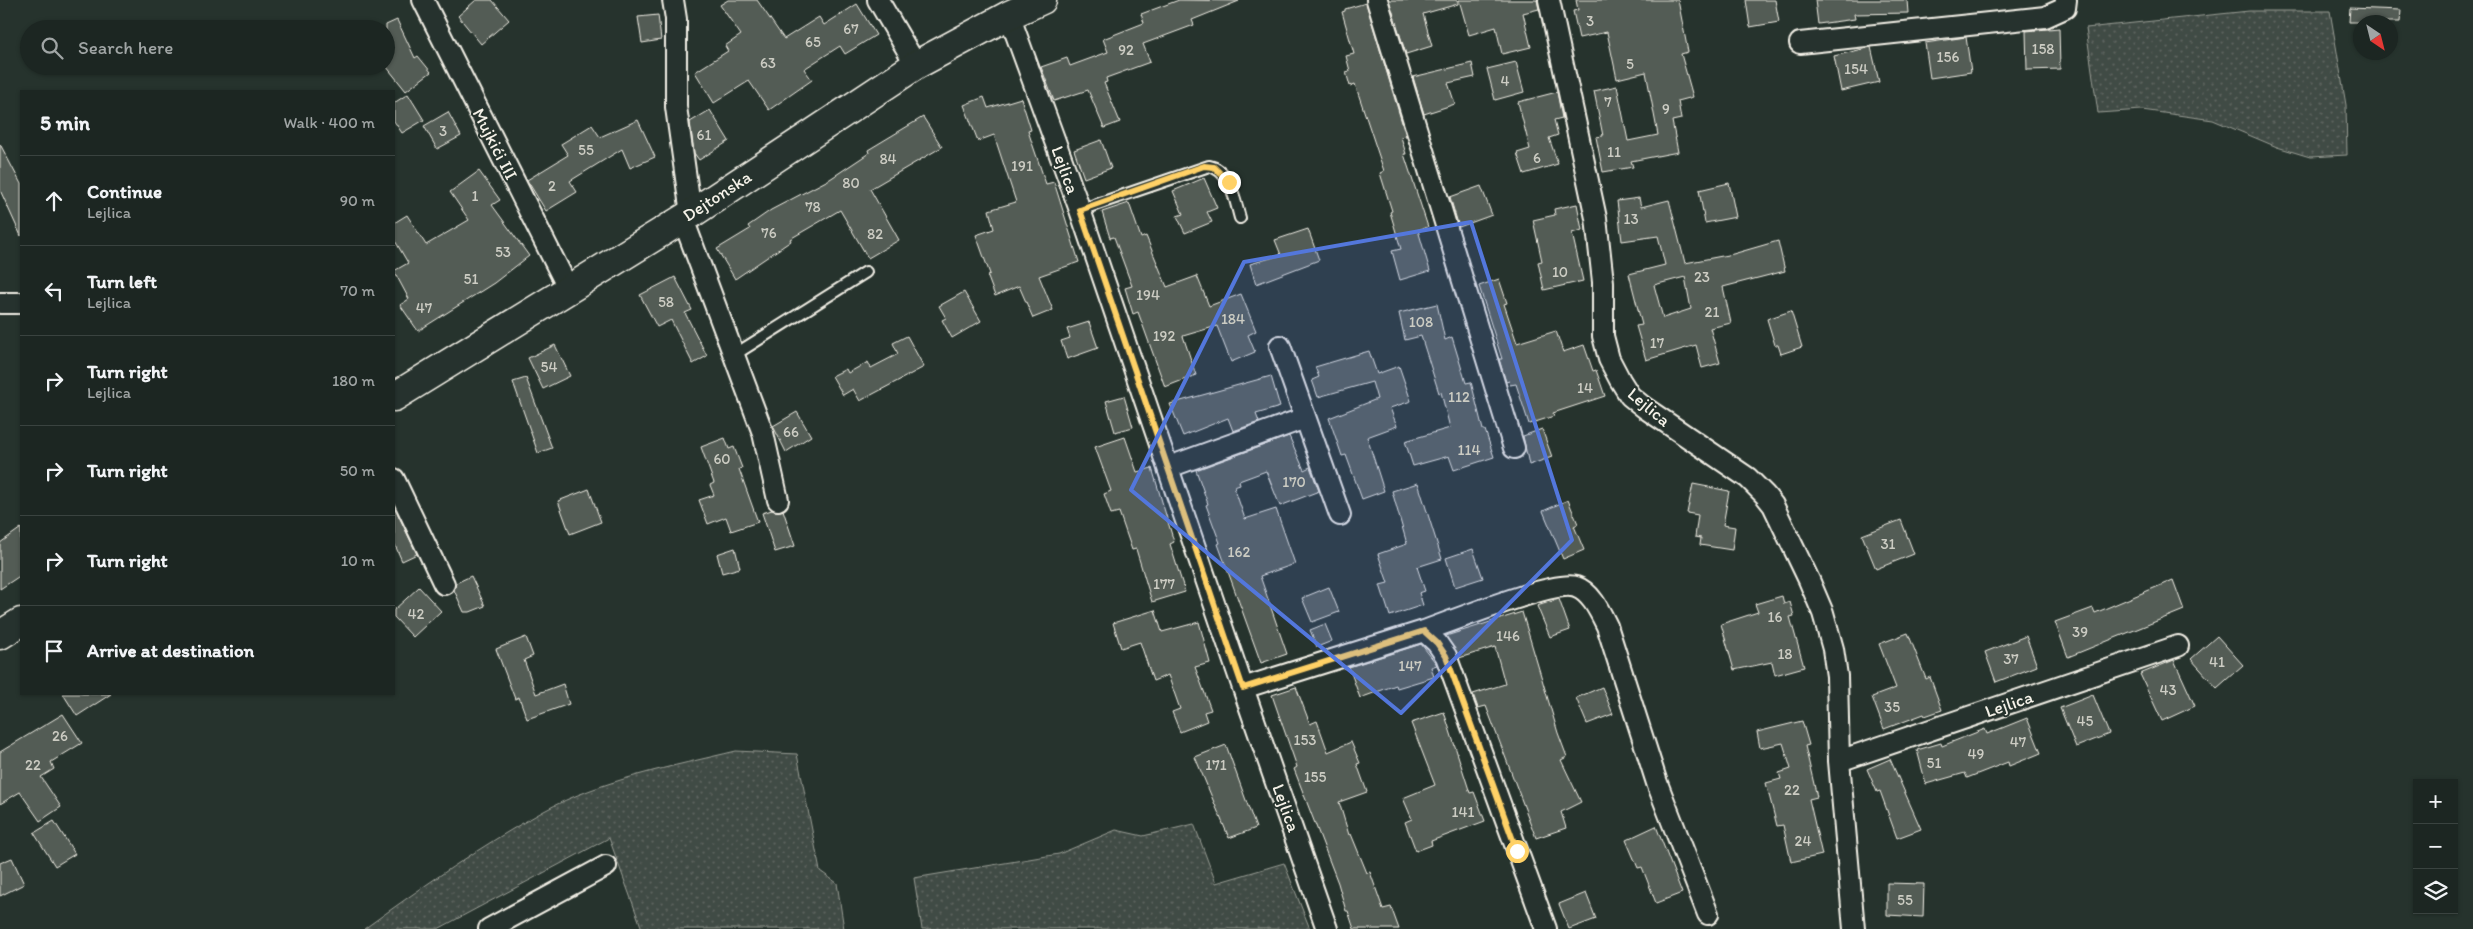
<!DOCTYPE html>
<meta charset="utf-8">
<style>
body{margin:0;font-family:Itim,sans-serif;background:#29322f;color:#f1f3f6}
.controls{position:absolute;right:15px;bottom:15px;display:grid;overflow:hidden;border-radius:0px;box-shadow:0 1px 4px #0004}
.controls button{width:45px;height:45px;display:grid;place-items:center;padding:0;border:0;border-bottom:1px solid #3a4340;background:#1c2622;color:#f1f3f6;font:25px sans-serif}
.compass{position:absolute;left:2353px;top:15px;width:45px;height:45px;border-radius:50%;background:#1c2622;box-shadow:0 1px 4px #0004;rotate:145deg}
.stop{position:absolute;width:15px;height:15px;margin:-11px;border:4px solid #ffd166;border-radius:50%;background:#fff}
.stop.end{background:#ffd166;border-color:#fff;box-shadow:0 1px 5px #0008}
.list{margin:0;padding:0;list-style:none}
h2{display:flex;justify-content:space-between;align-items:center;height:65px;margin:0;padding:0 20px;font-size:21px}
h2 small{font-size:16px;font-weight:400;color:#a0a5a5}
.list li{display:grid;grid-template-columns:32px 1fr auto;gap:15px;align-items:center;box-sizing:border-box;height:90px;padding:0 20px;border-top:1px solid #3a4340}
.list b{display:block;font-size:19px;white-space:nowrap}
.list p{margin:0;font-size:16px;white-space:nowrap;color:#a0a5a5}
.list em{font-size:16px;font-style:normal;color:#a0a5a5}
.icon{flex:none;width:28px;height:28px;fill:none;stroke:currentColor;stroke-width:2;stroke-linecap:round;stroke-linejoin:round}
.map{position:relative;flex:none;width:2473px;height:929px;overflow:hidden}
.search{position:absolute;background:#1c2622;box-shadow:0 1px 4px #0004;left:20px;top:20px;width:375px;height:55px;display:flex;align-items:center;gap:12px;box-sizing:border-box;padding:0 18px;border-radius:28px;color:#a0a5a5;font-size:19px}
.panel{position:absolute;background:#1c2622;box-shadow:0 1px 4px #0004;left:20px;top:90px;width:375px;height:605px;border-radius:0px}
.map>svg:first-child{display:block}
.grass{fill:url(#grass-dots);stroke:#9a9e96}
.building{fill:#525c55;stroke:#f4f1e8;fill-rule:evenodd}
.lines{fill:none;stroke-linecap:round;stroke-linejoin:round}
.service-casing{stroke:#f4f1e8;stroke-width:14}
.minor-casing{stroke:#f4f1e8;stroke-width:24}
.secondary-casing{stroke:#f4f1e8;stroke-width:31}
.service{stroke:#26332d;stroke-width:10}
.minor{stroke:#26332d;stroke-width:20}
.secondary{stroke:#26332d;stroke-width:28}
.route{stroke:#ffd166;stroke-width:6}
.marked{fill:#5377dc;fill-opacity:0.2;stroke:#5377dc;stroke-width:4;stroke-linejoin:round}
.labels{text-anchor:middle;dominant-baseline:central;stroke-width:4;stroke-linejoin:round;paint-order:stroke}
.number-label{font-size:15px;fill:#ccccc3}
.street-label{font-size:18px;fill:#f4f1e8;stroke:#26332d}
</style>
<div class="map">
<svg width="2473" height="929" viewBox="0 0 2473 929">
<defs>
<pattern id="grass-dots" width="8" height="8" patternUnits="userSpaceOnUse" patternTransform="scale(1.25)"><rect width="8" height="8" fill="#414b45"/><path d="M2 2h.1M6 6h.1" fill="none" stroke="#5d6560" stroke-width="1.8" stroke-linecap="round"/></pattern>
</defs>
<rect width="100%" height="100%" fill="#26332d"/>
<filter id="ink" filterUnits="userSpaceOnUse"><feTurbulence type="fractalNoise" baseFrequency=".02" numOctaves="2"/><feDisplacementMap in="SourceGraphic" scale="10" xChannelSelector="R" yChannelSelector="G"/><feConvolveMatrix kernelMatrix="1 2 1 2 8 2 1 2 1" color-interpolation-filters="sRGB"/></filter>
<g filter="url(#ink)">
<path class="grass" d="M2249,11h81l16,94 1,50 -37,2 -33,-10 -64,-27 -71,-10 -44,3 -12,-85z
M736,751l61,3 23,117 17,12 7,46h-202l-33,-91 -171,91h-74c58,-42 118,-84 180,-118 56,-31 130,-45 192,-60z
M1194,824l22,59 68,-20 26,66h-388l-8,-51 145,-24 57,-24 27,6z"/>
<path class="building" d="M476,0h16l17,20 -28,24 -23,-28z
M728,0h29l27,39 35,-22 5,8 33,-21 19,31 -31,19 -5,-8 -36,23 8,11 -43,30 -20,-29 -35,22 -19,-31 33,-21 -3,-5 16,-11 -21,-30z
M1179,0l60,1 -47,19 2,5 -51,19 7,18 -44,16 1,4 -3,1 16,39 -16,6 -16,-38 -34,11 -13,-34 26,-9 3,8 38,-14 -5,-13 41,-16 -3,-9z
M1389,0h69v4l-35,10 9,32 -26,8z
M1459,0h78l2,9 -16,4 8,34 -29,7 -6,-27 -27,8z
M1576,0h102l10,52 -7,2 12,43 -15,4 3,18 -9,2 6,31 -47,9 2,6 -30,5 -7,-35 7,-1 -9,-45 23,-5 11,55 30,-6 -12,-63 -29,7 -10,-47 -28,6 -6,-27 5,-1z
M1746,0h29l4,22 -29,5z
M1815,0h92l1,13 -54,1 1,5 -37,5z
M1366,3l40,133 -5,1 5,17h-2l24,73 -10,3 12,41 -30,9 -8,-29 9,-2 -11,-37 2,-1 -12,-38 4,-2 -29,-87 -5,2 -4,-14 4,-1 -4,-15 8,-2 -12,-42 3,-1v-2z
M2350,8l51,2 -1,12h-51z
M658,15l3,25 -19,3 -4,-26z
M397,20l18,38 3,-2 13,16 -25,19 -20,-25v-41z
M2059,28l1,41 -33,1 -1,-39z
M1966,37l5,35 -41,6 -5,-35z
M1871,47l8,35 -38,9 -7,-35z
M1516,62l8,30 -29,8 -8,-31z
M1472,63l3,14 -27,6 7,21 -31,10 -11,-37z
M1557,92l5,26 -8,2 4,15 -9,3 9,26 -34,10 -7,-21 13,-4 -12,-47z
M408,94l16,26 -22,13 -8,-12v-18z
M984,97l4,11 33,-10 10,32 -3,1 18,53 8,-2 25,80 -40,14 14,34 -20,8 -14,-32 -24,10 -8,-21 3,-1 -14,-39 18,-6 -5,-19 27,-8 -22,-67 -16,6 -14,-36z
M710,110l19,31 -30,19 -5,-7 -4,-31z
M448,112l13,24 -24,13 -13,-23z
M923,117l19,30 -72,42 29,51 -31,18 -28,-48 -50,29 1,2 -56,38 -18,-30 33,-20 -2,-3 23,-16 59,-31 39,-26 -1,-3z
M638,120l17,37 -25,11 -8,-19 -52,32 7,11 -31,19 -19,-31 41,-25 -7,-11 31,-19 8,12z
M1101,140l10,28 -27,10 -10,-28z
M0,144l21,40v52l-21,-46z
M479,171l21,29 -8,5 37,51 -35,27 -76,48 -18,-26 9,-6 -15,-28 14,-8 -14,-24v-16l13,-8 19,30 43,-25 -19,-28z
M1204,178l13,30 -10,4 5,10 -27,11 -8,-17 6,-2 -10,-23z
M1729,183l7,34 -31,6 -6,-33z
M1481,186l11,29 -33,12 -9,-30z
M1639,198l2,9 28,-7 16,63 48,-9 45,-13 7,30 -62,16 8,36 -21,5 10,35 -18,5 -6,-23 -50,15 -10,-34 6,-1 -13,-51 36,-9 -7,-29 -36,5 -5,-40zM1685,277l6,32 -28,9 -9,-33z
M1129,203l12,35 5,-2 21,51 30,-11 12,30 32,-12 15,37 -8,4 7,17 -24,10 -14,-36 -34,10 13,39 -31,12 -27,-75 -5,2 -8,-26 7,-2 -18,-49 -4,1 -8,-26z
M1577,204l5,26 -10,3 11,48 -39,9 -6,-28 4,-1 -9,-41 22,-5 -1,-6z
M1308,229l11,31 -63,24 -6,-20 31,-9 -6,-15z
M675,277l17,33 -7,3 22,43 -14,8 -22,-44 -14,7 -17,-32z
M1499,279l8,24 -3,1 13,39 39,-12 7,21 21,-7 9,26 3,-1 9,26 -52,17 1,3 -25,8 -13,-40 -6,1 -1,-4 -3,1 -7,-23h3l-23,-73z
M964,292l17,29 -29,17 -10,-18 4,-2 -7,-12z
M1437,304l8,36 7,-3 14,46 5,-1 12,48h2l9,27 -40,13 -5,-14 -36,10 -8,-25 45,-13 -9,-36 -2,1 -18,-57 -16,4 -6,-27z
M1791,311l11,36 -21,7 -3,-9h-3l-8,-26z
M1089,322l9,26 -31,11 -6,-18 9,-3 -3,-9z
M907,336l17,31 -64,34 -7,-12 -10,6 -11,-19 14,-7 2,4 20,-11 3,6 27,-14 -5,-11z
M555,345l15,31 -27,13 -15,-31z
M1369,351l8,23 22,-8 12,35 -21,7 7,18 -30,11 17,54 -22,8 -16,-44 -4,1 -13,-38 48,-19 -5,-17 -54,15 -6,-17 7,-3 -4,-10z
M1271,376l9,31 -24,7 3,8 -26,9 -5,-13 -45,18 -13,-32z
M526,378l26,70 -14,5 -25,-71z
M1124,396l9,31 -18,5 -9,-31z
M797,412l14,24 -25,16 -13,-26z
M1542,429l10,28 -23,8 -6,-29z
M1289,436l15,34 6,-3 9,24 -39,15 -14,-35 -27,10 1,4 -6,2 11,32 31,-10 19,55 -35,12 27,78 -26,9 -43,-119 2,-1 -14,-38 2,-1 -12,-34z
M1125,437l12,35 15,-4 22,74 -4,2 15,48 -33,10 -16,-53 -4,1 -13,-38 -8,2 -7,-20 7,-3 -16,-44z
M725,438l4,11 5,-2 8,21 -3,1 19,53 -27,9 -5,-14 -18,7 -9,-24 15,-5 -4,-10 4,-2 -13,-36z
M1418,483l24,76 -25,8 8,24 -6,2 4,12 -33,11 -10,-31 8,-2 -10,-29 29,-10 -15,-53z
M1693,484l36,7 -6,34 12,2 -3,23 -32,-5 1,-7 -6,-1 3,-22 -11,-2z
M589,489l12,33 -31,12 -12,-33z
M1568,500l10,24 -4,2 10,24 -21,9 -20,-48z
M394,506l23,48 -15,7 -8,-18z
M772,510h11l12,36 -20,6 -13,-39z
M1901,520l13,34 -38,15 -14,-34z
M21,528v47l-21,14v-46z
M735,548l5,20 -18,5 -5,-19z
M1473,549l10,29 -28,9 -9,-29z
M471,576l14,30 -15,6h-6l-10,-22 2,-7z
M2173,580l11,30 -116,47 -13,-35 38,-14 2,5z
M419,587l22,24 -28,26 -19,-20v-7z
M1329,587l10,25 -27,10 -10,-24z
M1782,596l2,8 6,-2 4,14 -4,1 14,50 -29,8 -3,-13 -38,8 -13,-46 37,-12 -3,-8z
M1559,599l11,31 -20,7 -13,-31z
M1155,610l7,22 37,-10 11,41 -15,4 16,43 -7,2 3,9 -27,11 -8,-20 8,-3 -12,-34 -15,6 -13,-39 -19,6 -8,-25z
M1522,612l36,121 9,24 -6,3 20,42 -20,10 5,16 -30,10 -50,-132 -8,2 -5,-14 32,-10 -10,-37 -36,11 -13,-22z
M1325,624l7,17 -15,6 -7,-17z
M1908,633l18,46 4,-2 12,33 -17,6 -1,-2 -40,15 -12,-32 24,-9 -17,-44z
M2026,636l11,30 -41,16 -11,-30z
M2217,636l26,29 -26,23 -26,-29z
M526,637l7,19 -9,4 12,34 27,-10 6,20 -42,15 -8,-22 -4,2 -19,-50z
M1421,644l14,18 2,3 -6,2 3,10 -37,11 -1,-3 -36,13 -11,-31z
M2174,660l21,46 -33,15 -22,-47z
M1296,687l14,37 7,-3 11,31 23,-10 9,21 -3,1 10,28 -28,10 10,33 2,-1 16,39 3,-1 13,37 8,-2 8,22h-45l-6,-18h-2l-8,-28 -44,-114 3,-2 -25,-72z
M1602,687l11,27 -26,10 -11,-26z
M63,694h48l-34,22z
M2093,695l16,39 -33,13 -16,-39z
M1444,712l26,81 4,-1 11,29 -54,20 1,4 -16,6 -11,-29 7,-3 -9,-21 32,-13 -24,-62z
M63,714l19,29 -31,19 3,7 -13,8 20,30 -21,14 -20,-29 -20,12v-52z
M2027,718l14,35 -32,13 -1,-4 -41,16 -2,-5 -39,11 -9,-34 24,-7 1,3 43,-17 2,5z
M1802,721l7,24 -4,1 12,51 -8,2 13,56 -31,7 -8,-37 -6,1 -11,-43 15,-4 -2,-6 12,-4 -8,-26 -23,5 -3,-16z
M1226,745l30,83 -27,10 -34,-81z
M1890,759l31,70 -24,9 -17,-47 -3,1 -10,-23z
M54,821l21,33 -20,12 -21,-33z
M1656,826l26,67 -26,10 -14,-36 -4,1 -12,-28z
M12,858l12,26 -24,12v-33z
M1887,883l37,1 -1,33 -36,-2z
M1586,893l10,26 -27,10 -10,-25z"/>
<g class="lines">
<g class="service-casing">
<path id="service" d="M1080,210l129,-44c22,4 26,35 31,52
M734,355l132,-83"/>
</g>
<g class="minor-casing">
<path id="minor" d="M423,0l145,288
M673,0l3,19v88l15,107
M878,0l38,65
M1377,0l137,448
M1549,0l47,218 7,64v54l6,23 11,21 10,16 15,12 103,70 17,17 8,10 36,75 14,33 10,36 4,27 2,85 15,168
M1009,15l71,195 163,478 181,-57 13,12 9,13 100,273
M1800,43l245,-26 20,-9 1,-8
M683,219l80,214 15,67
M0,303h21
M1280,346l60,169
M1169,467l136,-49
M394,479l50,105
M1424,631c26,-9 132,-52 152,-44 15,5 24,25 31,39l50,157 51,131
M1243,688l84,241
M1839,761l339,-115
M489,929l117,-63"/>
</g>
<g class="secondary-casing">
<path id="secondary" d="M394,397l297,-183 225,-149 93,-50 33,-15
M0,635l21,-13"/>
</g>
<use href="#service" class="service"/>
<use href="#minor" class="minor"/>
<use href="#secondary" class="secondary"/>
</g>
</g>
<g class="lines" filter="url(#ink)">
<path class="route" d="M1229,182l-15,-15 -10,-1 -124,44 163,478 181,-57 13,12 9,13 71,195"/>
</g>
<path class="marked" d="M1471,222l101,318 -171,173 -270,-223 113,-228z"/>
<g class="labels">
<g class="number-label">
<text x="1590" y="21">3</text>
<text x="851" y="29">67</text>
<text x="813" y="42">65</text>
<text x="2043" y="49">158</text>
<text x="1126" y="50">92</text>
<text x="1948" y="57">156</text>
<text x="768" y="63">63</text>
<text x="1630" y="64">5</text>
<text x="1856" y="69">154</text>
<text x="1505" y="81">4</text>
<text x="1608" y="102">7</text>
<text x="1666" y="109">9</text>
<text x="443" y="131">3</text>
<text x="704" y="135">61</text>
<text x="586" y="150">55</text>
<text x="1614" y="152">11</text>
<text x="1537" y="158">6</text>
<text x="888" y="159">84</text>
<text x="1022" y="166">191</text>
<text x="851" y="183">80</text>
<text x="552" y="186">2</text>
<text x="475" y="196">1</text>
<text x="813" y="207">78</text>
<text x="1631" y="219">13</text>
<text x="769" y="233">76</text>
<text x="875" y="234">82</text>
<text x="503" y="252">53</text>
<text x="1560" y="272">10</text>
<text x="1702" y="277">23</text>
<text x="471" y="279">51</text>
<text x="1148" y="295">194</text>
<text x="666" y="302">58</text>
<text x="424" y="308">47</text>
<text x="1712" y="312">21</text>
<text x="1233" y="319">184</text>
<text x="1421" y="322">108</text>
<text x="1164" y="336">192</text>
<text x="1657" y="343">17</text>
<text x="549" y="367">54</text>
<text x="1585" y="388">14</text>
<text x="1459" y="397">112</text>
<text x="791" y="432">66</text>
<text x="1469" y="450">114</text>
<text x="722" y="459">60</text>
<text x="1294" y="482">170</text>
<text x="1888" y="544">31</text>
<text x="1239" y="552">162</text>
<text x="1164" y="584">177</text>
<text x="416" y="614">42</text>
<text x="1775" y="617">16</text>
<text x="2080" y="632">39</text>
<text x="1508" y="636">146</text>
<text x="1785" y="654">18</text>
<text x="2011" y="659">37</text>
<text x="2217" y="662">41</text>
<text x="1410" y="666">147</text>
<text x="2168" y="690">43</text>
<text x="1892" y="707">35</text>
<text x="2085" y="721">45</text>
<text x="60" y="736">26</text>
<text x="1305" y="740">153</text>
<text x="2018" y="742">47</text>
<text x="1976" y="754">49</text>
<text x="1934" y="763">51</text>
<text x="33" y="765">22</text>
<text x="1216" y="765">171</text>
<text x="1315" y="777">155</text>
<text x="1792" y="790">22</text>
<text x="1463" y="812">141</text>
<text x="1803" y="841">24</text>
<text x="1905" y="900">55</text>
</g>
<g class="street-label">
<text transform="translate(495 144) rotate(63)">Mujkići III</text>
<text transform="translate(1065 170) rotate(70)">Lejlica</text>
<text transform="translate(717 196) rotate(-33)">Dejtonska</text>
<text transform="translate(1649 407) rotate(40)">Lejlica</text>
<text transform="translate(2009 704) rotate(-19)">Lejlica</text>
<text transform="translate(1286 808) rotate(70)">Lejlica</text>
</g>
</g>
</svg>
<div class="controls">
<button>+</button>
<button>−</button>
<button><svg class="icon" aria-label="layers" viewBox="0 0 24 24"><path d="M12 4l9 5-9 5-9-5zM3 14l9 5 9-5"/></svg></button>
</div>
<svg class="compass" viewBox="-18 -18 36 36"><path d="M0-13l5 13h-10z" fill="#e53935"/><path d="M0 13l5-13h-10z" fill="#a0a5a5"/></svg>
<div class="stop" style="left:1517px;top:851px"></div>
<div class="stop end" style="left:1229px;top:182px"></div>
<div class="search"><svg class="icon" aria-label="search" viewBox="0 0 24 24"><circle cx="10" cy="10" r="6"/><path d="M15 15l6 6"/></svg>Search here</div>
<section class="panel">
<h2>5 min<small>Walk · 400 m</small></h2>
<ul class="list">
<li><svg class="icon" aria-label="ahead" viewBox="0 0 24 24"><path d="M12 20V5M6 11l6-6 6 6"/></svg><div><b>Continue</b><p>Lejlica</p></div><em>90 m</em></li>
<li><svg class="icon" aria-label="left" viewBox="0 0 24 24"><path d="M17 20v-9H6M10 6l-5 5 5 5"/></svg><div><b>Turn left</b><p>Lejlica</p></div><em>70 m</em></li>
<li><svg class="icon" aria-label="right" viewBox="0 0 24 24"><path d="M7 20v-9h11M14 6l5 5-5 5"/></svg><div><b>Turn right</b><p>Lejlica</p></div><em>180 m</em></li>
<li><svg class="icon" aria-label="right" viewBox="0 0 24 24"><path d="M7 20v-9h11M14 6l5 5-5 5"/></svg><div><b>Turn right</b></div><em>50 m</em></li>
<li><svg class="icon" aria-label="right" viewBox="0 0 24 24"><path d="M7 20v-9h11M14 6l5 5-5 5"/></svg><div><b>Turn right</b></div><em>10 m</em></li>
<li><svg class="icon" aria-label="arrive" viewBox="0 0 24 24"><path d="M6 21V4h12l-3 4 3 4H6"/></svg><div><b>Arrive at destination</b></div></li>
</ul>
</section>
</div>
